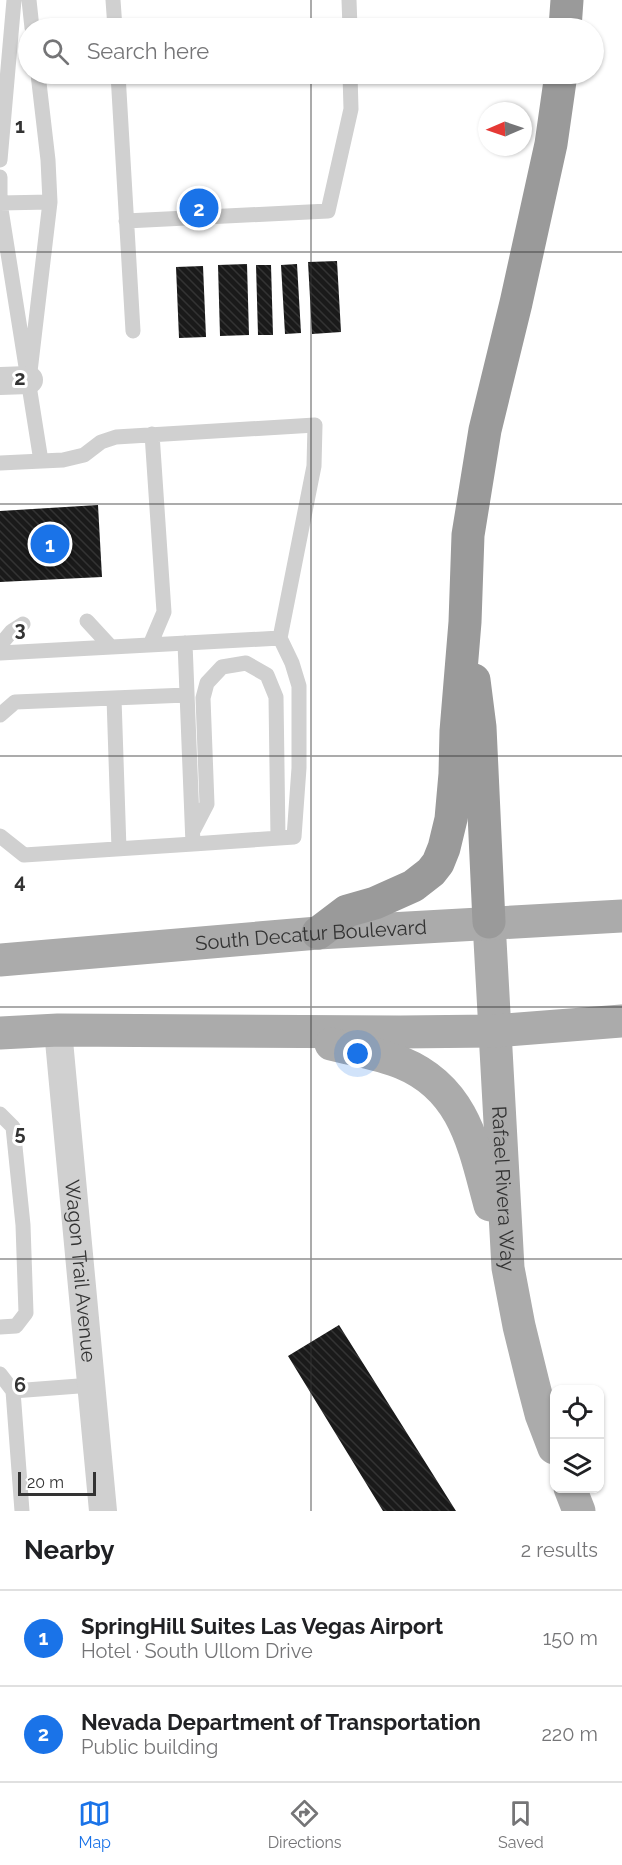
<!DOCTYPE html>
<meta charset="utf-8">
<style>
body{margin:0;font-family:Raleway,sans-serif;background:#f2f2f2;color:#202124}
.controls{position:absolute;right:18px;bottom:18px;display:grid;overflow:hidden;border-radius:12px;box-shadow:0 2px 4px #0004}
.controls button{width:54px;height:54px;display:grid;place-items:center;padding:0;border:0;border-bottom:2px solid #e0e0e0;background:#fff;color:#202124;font:30px sans-serif}
.compass{position:absolute;left:478px;top:102px;width:54px;height:54px;border-radius:50%;background:#fff;box-shadow:0 2px 4px #0004;rotate:268deg}
.scale{position:absolute;left:18px;bottom:15px;width:78px;box-sizing:border-box;padding-left:6px;border:3px solid #333;border-top:0;font-size:16px;line-height:21px;white-space:nowrap;color:#333;-webkit-text-stroke:4px #fff;paint-order:stroke}
.you{position:absolute;left:358px;top:1054px;width:21px;height:21px;margin:-15px;border:4px solid #fff;border-radius:50%;background:#1a73e8;box-shadow:0 0 0 9px #1a73e833}
.badge{display:grid;place-items:center;width:39px;height:39px;border-radius:50%;background:#1a73e8;color:#fff;font-size:20px;font-weight:700}
.pin{position:absolute;translate:-50% -50%;border:3px solid #fff;box-shadow:0 2px 6px #0006}
.list{margin:0;padding:0;list-style:none}
h2{display:flex;justify-content:space-between;align-items:center;height:78px;margin:0;padding:0 24px;font-size:26px}
h2 small{font-size:20px;font-weight:400;color:#757577}
.list li{display:grid;grid-template-columns:39px 1fr auto;gap:18px;align-items:center;box-sizing:border-box;height:96px;padding:0 24px;border-top:2px solid #e0e0e0}
.list b{display:block;font-size:22px;white-space:nowrap}
.list p{margin:0;font-size:20px;white-space:nowrap;color:#757577}
.list em{font-size:20px;font-style:normal;color:#757577}
.icon{flex:none;width:33px;height:33px;fill:none;stroke:currentColor;stroke-width:2;stroke-linecap:round;stroke-linejoin:round}
.map{position:relative;flex:none;width:622px;height:1511px;overflow:hidden}
.search{position:absolute;background:#fff;box-shadow:0 2px 4px #0004;left:18px;right:18px;top:18px;height:66px;display:flex;align-items:center;gap:15px;box-sizing:border-box;padding:0 21px;border-radius:33px;color:#757577;font-size:22px}
.sheet{height:270px;background:#fff}
nav{display:flex;justify-content:space-around;align-items:center;box-sizing:border-box;height:84px;border-top:2px solid #e0e0e0;background:#fff;font-size:16px;color:#757577}
nav a{display:grid;justify-items:center;gap:3px}
nav .on{color:#1a73e8}
.map>svg:first-child{display:block}
.building{fill:url(#building-back-hatch)}
.lines{fill:none;stroke-linecap:round;stroke-linejoin:round}
.service{stroke:#d0d0d0;stroke-width:15}
.minor{stroke:#d0d0d0;stroke-width:28}
.primary{stroke:#ababab;stroke-width:33}
.motorway{stroke:#9a9a9a;stroke-width:33}
.grid{fill:none;stroke:#333;stroke-width:1.5;stroke-opacity:0.55}
.labels{text-anchor:middle;dominant-baseline:central;stroke-width:6;stroke-linejoin:round;paint-order:stroke}
.street-label{font-size:20px;fill:#333;stroke:#fff}
.grid-label{font-size:20px;text-anchor:middle;font-weight:bold;fill:#333;stroke:#fff;stroke-width:6;stroke-linejoin:round;paint-order:stroke}
</style>
<div class="map">
<svg width="622" height="1511" viewBox="0 0 622 1511">
<defs>
<pattern id="building-back-hatch" width="6" height="6" patternUnits="userSpaceOnUse" patternTransform="scale(1.5)"><rect width="6" height="6" fill="#1a1a1a"/><path d="M-1 5l2 2M0 0l6 6M5-1l2 2" fill="none" stroke="#333"/></pattern>
</defs>
<rect width="100%" height="100%" fill="#fff"/>
<path class="building" d="M337,261l4,71 -29,2 -4,-72z
M247,264l2,71 -29,1 -2,-71z
M297,264l4,69 -16,1 -4,-69z
M256,265h15l2,70h-15z
M203,266l3,71 -27,1 -3,-71z
M98,505l4,72 -102,5v-71z
M339,1325l117,186h-73l-95,-155z"/>
<g class="lines">
<path class="service" d="M29,0l3,28
M113,0l2,28
M349,0l1,28
M118,74l15,257
M0,160l14,-160
M0,177v26l41,258
M0,203l50,-1
M126,221l202,-10 23,-102 -1,-35
M29,380l21,-178 -2,-42 -10,-86
M0,463l63,-3 21,-5 17,-13 15,-5 199,-12 -1,41 -34,172 -280,15
M87,621l24,26
M0,645l12,-14 11,-7
M150,645l14,-33 -12,-178
M114,698l5,151
M0,715l15,-13 172,-7
M194,829l13,-25 -4,-106 4,-15 15,-16 24,-4 21,12 9,22 2,141
M0,836l24,19 169,-11 -8,-201
M193,844l101,-7 5,-69v-82l-7,-23 -12,-25
M0,1114l13,13 10,98 3,88 -10,13 -16,1
M0,1374l13,17 79,-6
M13,1391l9,120"/>
<g class="minor">
<path d="M0,381l29,-1"/>
<path id="s1" d="M58,1030l45,481"/>
</g>
<g class="primary">
<path id="s2" d="M489,922l19,346 11,58 14,57 8,31 13,34"/>
<path id="s3" d="M0,960l318,-27 304,-17"/>
<path d="M0,1033l58,-3 342,2 94,-1 128,-10"/>
<path d="M331,1044c23,6 49,10 71,19 63,26 72,84 88,142"/>
<path d="M570,1488l9,23"/>
</g>
<path class="motorway" d="M565,28l2,-28
M474,680l6,47 9,195
M318,933l29,-22 28,-8 38,-17 18,-14 7,-9 6,-15 7,-29 4,-45 1,-43 9,-109 3,-87 17,-105 31,-127 35,-159 10,-70"/>
</g>
<path class="grid" d="M311,0v28M311,74v1437M0,252h622M0,504h622M0,756h622M0,1007h622M0,1259h622"/>
<g class="labels">
<g class="street-label">
<text stroke="none"><textPath href="#s3" startOffset="312">South Decatur Boulevard</textPath></text>
<text stroke="none"><textPath href="#s2" startOffset="267">Rafael Rivera Way</textPath></text>
<text stroke="none"><textPath href="#s1" startOffset="242">Wagon Trail Avenue</textPath></text>
</g>
</g>
<g class="grid-label">
<text x="20" y="133">1</text>
<text x="20" y="385">2</text>
<text x="20" y="636">3</text>
<text x="20" y="888">4</text>
<text x="20" y="1140">5</text>
<text x="20" y="1392">6</text>
</g>
</svg>
<div class="controls">
<button><svg class="icon" aria-label="locate" viewBox="0 0 24 24"><circle cx="12" cy="12" r="6"/><path d="M12 2v4M12 18v4M2 12h4M18 12h4"/></svg></button>
<button><svg class="icon" aria-label="layers" viewBox="0 0 24 24"><path d="M12 4l9 5-9 5-9-5zM3 14l9 5 9-5"/></svg></button>
</div>
<svg class="compass" viewBox="-18 -18 36 36"><path d="M0-13l5 13h-10z" fill="#e53935"/><path d="M0 13l5-13h-10z" fill="#757577"/></svg>
<div class="scale">20 m</div>
<div class="you"></div>
<div class="pin badge" style="left:50px;top:544px">1</div>
<div class="pin badge" style="left:199px;top:208px">2</div>
<div class="search"><svg class="icon" aria-label="search" viewBox="0 0 24 24"><circle cx="10" cy="10" r="6"/><path d="M15 15l6 6"/></svg>Search here</div>
</div>
<section class="sheet">
<h2>Nearby<small>2 results</small></h2>
<ul class="list">
<li><span class="badge">1</span><div><b>SpringHill Suites Las Vegas Airport</b><p>Hotel · South Ullom Drive</p></div><em>150 m</em></li>
<li><span class="badge">2</span><div><b>Nevada Department of Transportation</b><p>Public building</p></div><em>220 m</em></li>
</ul>
</section>
<nav>
<a class="on"><svg class="icon" aria-label="map" viewBox="0 0 24 24"><path d="M3 6l6-2 6 2 6-2v14l-6 2-6-2-6 2zM9 4v14M15 6v14"/></svg>Map</a>
<a><svg class="icon" aria-label="directions" viewBox="0 0 24 24"><path d="M12 3l9 9-9 9-9-9zM9 14v-3h6M13 9l2 2-2 2"/></svg>Directions</a>
<a><svg class="icon" aria-label="saved" viewBox="0 0 24 24"><path d="M7 4h10v16l-5-4-5 4z"/></svg>Saved</a>
</nav>
